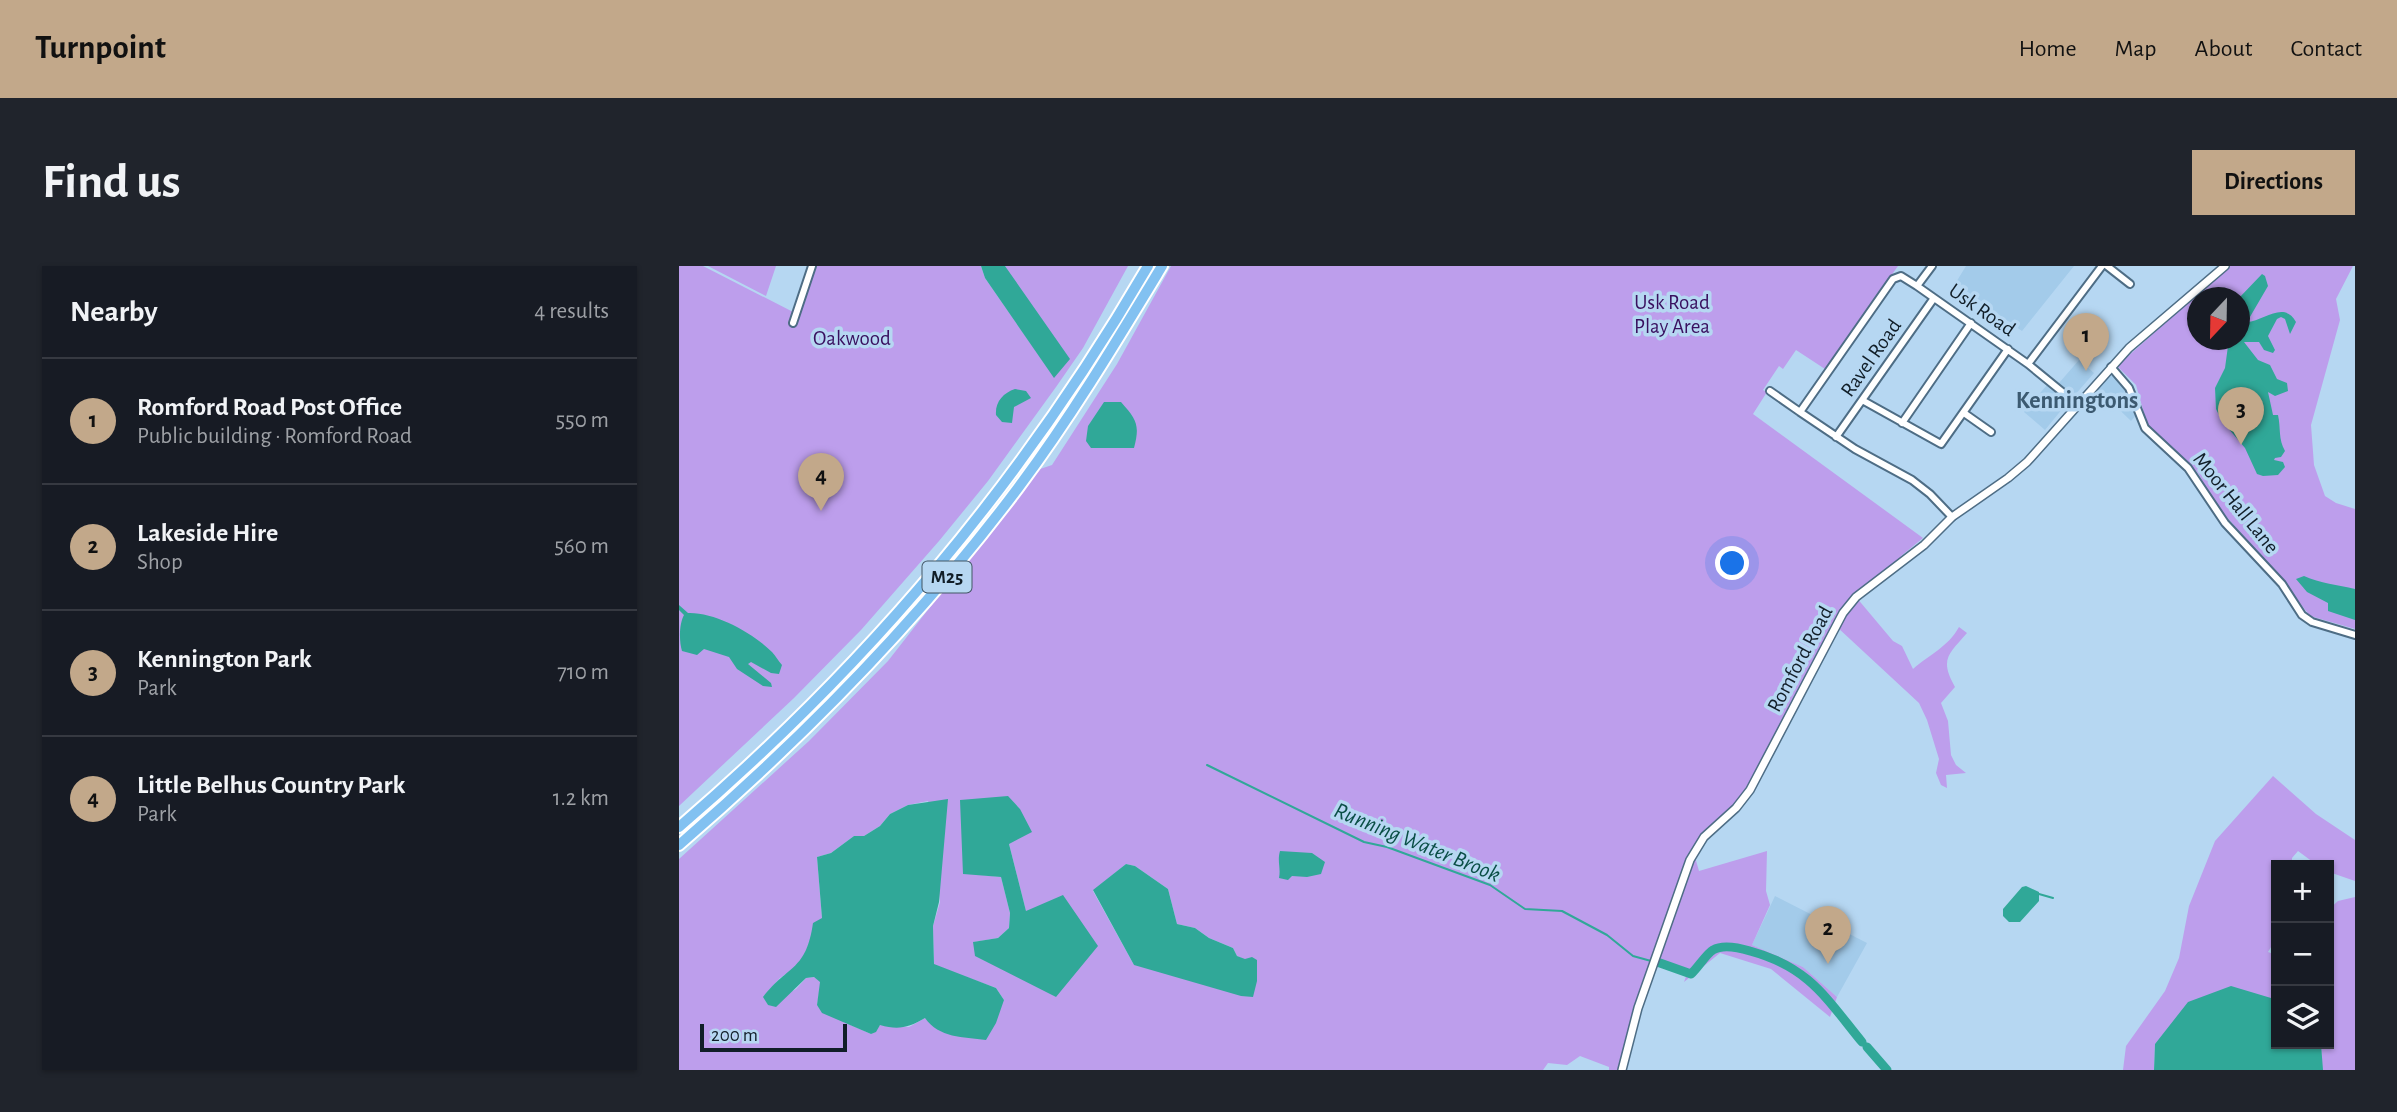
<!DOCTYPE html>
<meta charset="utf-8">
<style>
body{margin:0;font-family:"Alegreya Sans",sans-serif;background:#20242c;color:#f1f3f6}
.controls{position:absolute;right:21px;bottom:21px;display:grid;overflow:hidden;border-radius:0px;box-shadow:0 2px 5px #0004}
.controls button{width:63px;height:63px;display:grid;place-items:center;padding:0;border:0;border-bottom:2px solid #363941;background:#171b24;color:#f1f3f6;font:35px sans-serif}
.compass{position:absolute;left:1508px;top:21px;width:63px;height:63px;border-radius:50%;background:#171b24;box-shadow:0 2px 5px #0004;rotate:202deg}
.scale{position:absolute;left:21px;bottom:18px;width:147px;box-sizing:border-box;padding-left:7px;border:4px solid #111e28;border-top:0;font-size:19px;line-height:24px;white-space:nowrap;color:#111e28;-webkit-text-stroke:5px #b6d7f2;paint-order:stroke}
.you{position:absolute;left:1054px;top:298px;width:24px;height:24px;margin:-18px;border:5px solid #fff;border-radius:50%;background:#1a73e8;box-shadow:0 0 0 10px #1a73e833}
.badge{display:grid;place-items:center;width:46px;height:46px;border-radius:50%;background:#c2a88a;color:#111;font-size:23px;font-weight:700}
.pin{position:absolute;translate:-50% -58px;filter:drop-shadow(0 2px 4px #0008)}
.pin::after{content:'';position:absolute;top:37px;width:24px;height:21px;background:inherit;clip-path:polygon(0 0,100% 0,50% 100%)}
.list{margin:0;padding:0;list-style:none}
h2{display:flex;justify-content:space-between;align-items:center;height:91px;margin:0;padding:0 28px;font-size:30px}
h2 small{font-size:23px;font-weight:400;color:#9ea1a6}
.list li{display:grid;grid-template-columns:46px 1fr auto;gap:21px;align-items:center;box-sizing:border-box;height:126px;padding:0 28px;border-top:2px solid #363941}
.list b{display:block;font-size:26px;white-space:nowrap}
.list p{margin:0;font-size:23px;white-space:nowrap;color:#9ea1a6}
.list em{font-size:23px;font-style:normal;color:#9ea1a6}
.icon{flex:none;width:38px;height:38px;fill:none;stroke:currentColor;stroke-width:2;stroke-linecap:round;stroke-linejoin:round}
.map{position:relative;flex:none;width:1676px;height:804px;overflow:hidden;border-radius:0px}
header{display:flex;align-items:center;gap:42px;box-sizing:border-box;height:98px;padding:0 35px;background:#c2a88a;color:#111}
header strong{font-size:33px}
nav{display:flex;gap:38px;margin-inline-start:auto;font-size:24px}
.intro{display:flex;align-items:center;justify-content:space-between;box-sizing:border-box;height:168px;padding:0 42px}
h1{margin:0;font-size:49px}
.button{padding:18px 32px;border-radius:0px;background:#c2a88a;color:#111;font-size:24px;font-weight:700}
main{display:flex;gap:42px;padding:0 42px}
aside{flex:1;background:#171b24;border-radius:0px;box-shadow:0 2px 5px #0004}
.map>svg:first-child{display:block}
.built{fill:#a3cbea}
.green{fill:#bd9eec;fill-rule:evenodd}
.water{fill:#30a898}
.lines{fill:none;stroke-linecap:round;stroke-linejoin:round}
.stream{stroke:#30a898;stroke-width:2}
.river{stroke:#30a898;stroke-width:9}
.minor-casing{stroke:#4e6d85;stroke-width:10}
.tertiary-casing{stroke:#4e6d85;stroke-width:10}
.motorway-casing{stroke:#fff;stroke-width:14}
.minor{stroke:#fff;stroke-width:6}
.tertiary{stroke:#fff;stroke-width:7}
.motorway{stroke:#82c1f1;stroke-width:10}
.labels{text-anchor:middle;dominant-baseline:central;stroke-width:7;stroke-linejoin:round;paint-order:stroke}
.shield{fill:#b6d7f2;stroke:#425665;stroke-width:2}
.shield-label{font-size:19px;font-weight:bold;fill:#111e28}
.park-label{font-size:21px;fill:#39105f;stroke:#b6d7f2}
.street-label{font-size:21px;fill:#111e28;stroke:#b6d7f2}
.water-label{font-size:23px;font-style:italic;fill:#0a4f46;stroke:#b6d7f2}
.quarter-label{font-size:24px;font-weight:bold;fill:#3c5a71;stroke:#b6d7f2}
</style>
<header>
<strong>Turnpoint</strong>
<nav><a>Home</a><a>Map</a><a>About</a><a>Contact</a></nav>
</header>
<div class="intro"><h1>Find us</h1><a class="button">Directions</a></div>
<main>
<aside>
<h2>Nearby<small>4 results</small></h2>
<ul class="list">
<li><span class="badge">1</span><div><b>Romford Road Post Office</b><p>Public building · Romford Road</p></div><em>550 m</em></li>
<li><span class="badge">2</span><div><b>Lakeside Hire</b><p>Shop</p></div><em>560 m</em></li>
<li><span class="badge">3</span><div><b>Kennington Park</b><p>Park</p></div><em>710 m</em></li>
<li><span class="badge">4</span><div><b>Little Belhus Country Park</b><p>Park</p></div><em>1.2 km</em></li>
</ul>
</aside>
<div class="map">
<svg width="1676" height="804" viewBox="0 0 1676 804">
<rect width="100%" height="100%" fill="#b6d7f2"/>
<path class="built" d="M1287,0h108l-52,65 -67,-47z
M1400,94l15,13 -20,23 -15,-13z
M1436,109l9,8 13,31 -6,7 -34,-33 8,-10z
M1368,119l18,15 -2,8 -18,22 -21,-18z
M1096,630l92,47 -30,54 -34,-30 -51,-22z"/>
<path class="green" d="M0,0h24l96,49 15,-49h167l4,12 69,99 -49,-111h123l-45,82 -27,39 -68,94 -49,60 -78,89 -67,68 -115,108z
M29,0h68l-10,30z
M492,0h727l-73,103 -29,-19 -13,19 -4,-3 -16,24 4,2 -14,22 170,124 -22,18 3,5 -48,36 37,44 9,5 11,23c17,-15 35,-22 46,-42l8,6c-18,21 -28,26 -12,54l-14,16 7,18 3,34 5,10 10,8 -20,2 1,13 -6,-3 -5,-12 3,-14 -12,-39 -8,-17 -82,-76 -87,163 -39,40 -21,30 -69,210h-12v-3l-29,-11 -13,9 -19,-2 -5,7h-864v-211l130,-118 79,-80 149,-191 15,-5 65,-101zM328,530l13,13 -11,35 17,67 30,86 -82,-55 24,-4 11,-10 1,-15 -9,-36 -38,-4zM249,535l12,101 -7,24 1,39 62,23 8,12 -79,18 -16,9 -29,-2 -9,9 -27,-12 -27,-17 4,-23 -7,-5 -8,1 -10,11 -28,16 -4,-9 16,-18 14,-9 10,-13 7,-18 11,-20 -5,-61 14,-4 23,-17h10l16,-10 10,-12 18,-9zM447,598l9,2 33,23 9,35 18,4 14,10 24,10 4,8 8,4 -111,5 -41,-74z
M1550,0h124l-17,33 4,21 -29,105 3,40 11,31 11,7 19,6v120l-45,-13 -38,-48 -56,-63 -18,-32 -51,-49 -11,-39 -19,-19zM1518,32h42v42h-42z
M1594,510l43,38 39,26v41l-26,-9v-7h-12l-19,-14 -6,7v7h-16v74l-8,13 8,3v47l-5,-4 -116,46 -1,26h-31l3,-24 39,-55 14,-33 10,-52 26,-65z
M1088,585l-1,40 4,14 -18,40 51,22 34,30 -7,20 -59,-48 -51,-16 -36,29 4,-11 -30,-11 37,-103 4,14z
M1676,631v173h-33l-1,-26h8v-135l9,-8z"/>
<path class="water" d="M302,0h24l65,93 -16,19 -69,-100z
M1583,8l3,2 3,10 -21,36c17,-1 37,-22 49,0l-6,12 -5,-15 -4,-2 -4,2 -9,17 7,14 -2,3 -9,-3 -5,-8h-15l14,18 12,5 7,14 10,4 1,8 -13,5 -7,-4 5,23h5c3,14 0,24 7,36l-4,6 -6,1 -1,2 9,2 2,5 -7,8 -15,1 -6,-2 -12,-26 -23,-27 -6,-12 -1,-21 10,-20 3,-22 -7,-6h18v-42z
M336,123l11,2 5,7 -17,9 -2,16 -10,-1 -6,-7c-1,-13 7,-22 19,-26z
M425,136h17c16,18 19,23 13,46h-43l-5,-7 2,-15z
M1625,310c16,7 34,9 51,13v31l-27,-9v-8l-21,-11 -11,-13z
M0,339l9,8c27,-1 65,20 84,39 4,4 6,9 10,13l-3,9 -8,-1 -20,-11 -3,2 23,19 1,4 -9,-1 -26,-17 -8,-12 -25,-8 -7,6 -15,-4c-3,-10 -3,-27 2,-36l-5,-5z
M329,530l12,13 12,23 -23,12 17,67 37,-16 35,51 -42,51 -81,-41 -2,-14 25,-4 11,-10 1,-15 -9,-36 -38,-3 -3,-74z
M269,533l-9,103 -6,24 1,38 62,24 8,12 -8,23 -10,17c-23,-3 -47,-2 -61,-22 -17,10 -27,12 -45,7l-4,7 -5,2 -49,-21 -5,-8 3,-23 -6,-5 -8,1 -30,29 -8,-2 -5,-8c26,-33 43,-26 50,-74l9,-5 -5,-61 14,-4 23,-17h10l16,-10 10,-12 18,-9z
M601,585l32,2 13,9 -4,12 -14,3 -15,-1 -4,4 -9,-2c2,-10 -2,-17 1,-27z
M447,598l9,2 33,23 9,35 18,4 14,10 24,10 4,8 8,3 7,-2 5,3v21l-4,16 -12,-1 -107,-31 -41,-75z
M1347,620l13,6v9l-19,21h-11l-6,-6v-7l19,-22z
M1552,720l40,12 5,4v42h45l2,26h-169l1,-26 33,-42z"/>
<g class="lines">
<path class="stream" d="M528,499l157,77 23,5 103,38 35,24 37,2 45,24 26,21 18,5
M1360,628l14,4"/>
<path class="river" d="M981,697l31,11c6,-5 16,-21 22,-24 10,-6 27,-2 37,1 59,16 76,47 112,91
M1188,781l20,23"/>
<g class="minor-casing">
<path id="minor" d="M1428,0l23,18
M1238,20l15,-20
M114,57l19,-57
M1349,98l74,-98
M1432,101l18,21 16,40 43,40 37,55 57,61 20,31 10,7 43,13
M1091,125l30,21
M1183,134l79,44 67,-95
M1285,147l27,19
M1223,157l69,-100
M1157,171l98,-139
M1273,251l-22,-23 -18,-14 -57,-31 -55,-37 93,-133 8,-3 16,10 111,78 49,40"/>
</g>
<g class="tertiary-casing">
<path id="tertiary" d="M943,804l16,-62 52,-148 14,-23 32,-29 14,-18 93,-177 13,-16 68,-52 28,-28 56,-39 19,-16 102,-114 96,-82"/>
</g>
<g class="motorway-casing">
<path id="motorway" d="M0,561c191,-164 342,-343 469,-561
M0,579c124,-107 240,-225 339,-357 53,-71 98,-146 144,-222"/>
</g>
<use href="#minor" class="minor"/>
<use href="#tertiary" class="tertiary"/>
<use href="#motorway" class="motorway"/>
</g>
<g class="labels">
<rect class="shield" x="243.5" y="295.5" width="49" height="31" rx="5"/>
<g class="shield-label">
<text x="268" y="311">M25</text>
</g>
<g class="park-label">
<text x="993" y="36">Usk Road<tspan x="993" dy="24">Play Area</tspan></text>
<text x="173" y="72">Oakwood</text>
</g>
<g class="street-label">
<text transform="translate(1303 44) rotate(35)">Usk Road</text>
<text transform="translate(1192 92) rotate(-55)">Ravel Road</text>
<text transform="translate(1557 237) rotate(51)">Moor Hall Lane</text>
<text transform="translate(1121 393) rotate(-62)">Romford Road</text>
</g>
<g class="water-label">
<text transform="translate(738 577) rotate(22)">Running Water Brook</text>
</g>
<g class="quarter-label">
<text x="1398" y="135">Kenningtons</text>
</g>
</g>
</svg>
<div class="controls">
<button>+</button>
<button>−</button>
<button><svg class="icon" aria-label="layers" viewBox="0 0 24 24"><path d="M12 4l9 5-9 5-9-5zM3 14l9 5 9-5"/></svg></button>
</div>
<svg class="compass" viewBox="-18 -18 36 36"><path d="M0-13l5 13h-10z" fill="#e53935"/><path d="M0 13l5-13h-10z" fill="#9ea1a6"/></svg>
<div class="scale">200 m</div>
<div class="you"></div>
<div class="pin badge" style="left:1407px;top:105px">1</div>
<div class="pin badge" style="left:1149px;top:698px">2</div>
<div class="pin badge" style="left:1562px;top:179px">3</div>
<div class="pin badge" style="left:142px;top:245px">4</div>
</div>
</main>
